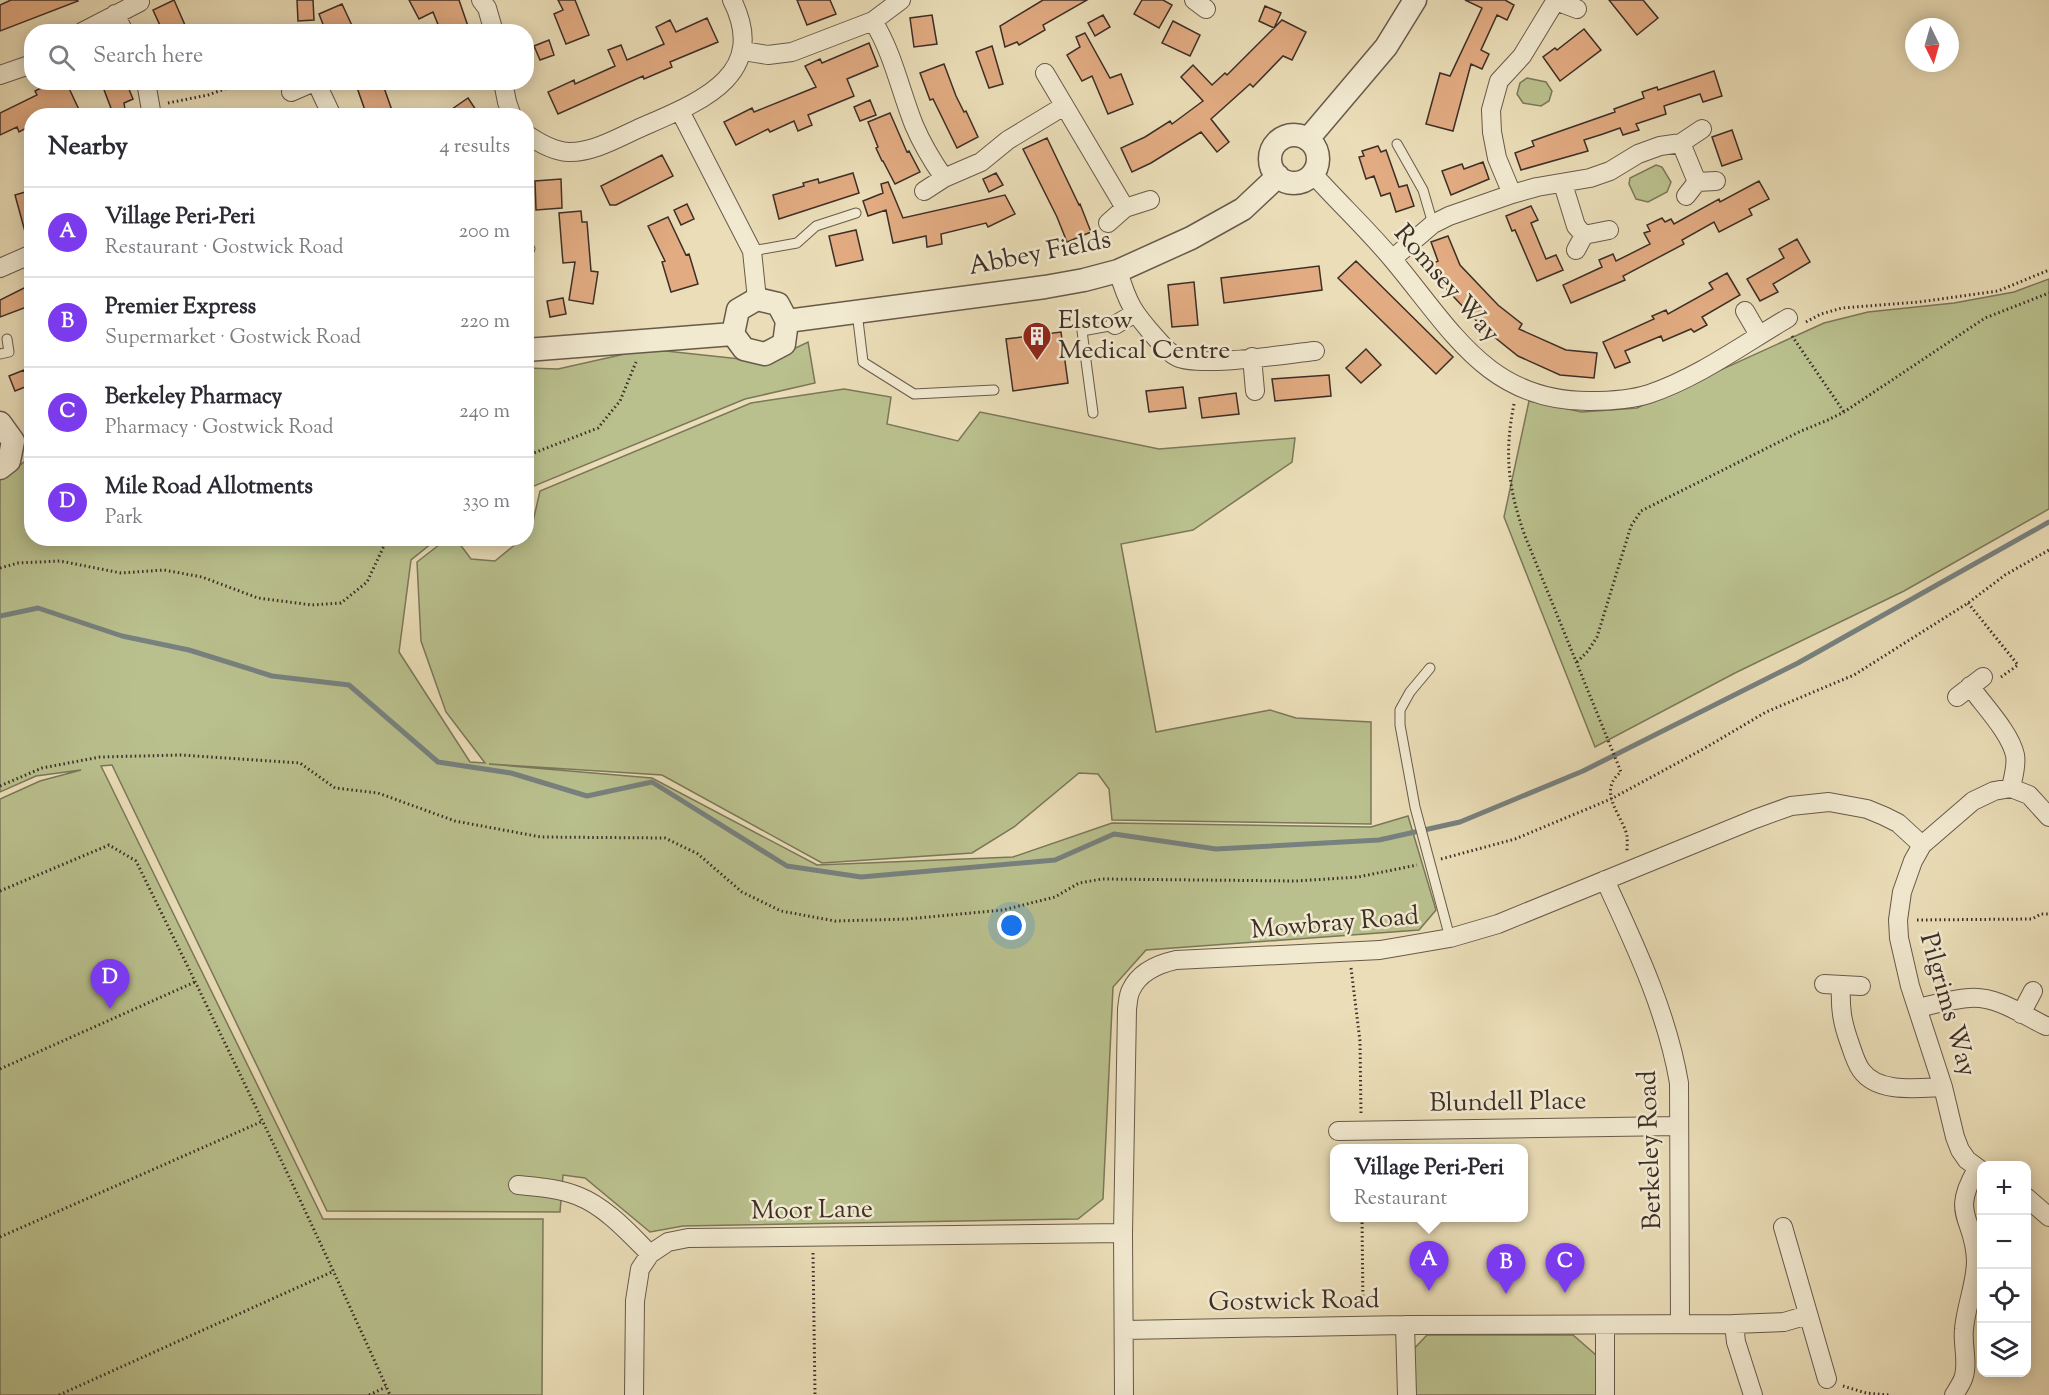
<!DOCTYPE html>
<meta charset="utf-8">
<style>
body{margin:0;font-family:"Sorts Mill Goudy",serif;background:#f2f2f3;color:#2b2b33}
.controls{position:absolute;right:18px;bottom:18px;display:grid;overflow:hidden;border-radius:12px;box-shadow:0 3px 15px #0003}
.controls button{width:54px;height:54px;display:grid;place-items:center;padding:0;border:0;border-bottom:2px solid #e1e1e2;background:#fff;color:#2b2b33;font:30px sans-serif}
.compass{position:absolute;left:1905px;top:18px;width:54px;height:54px;border-radius:50%;background:#fff;box-shadow:0 3px 15px #0003;rotate:175deg}
.you{position:absolute;left:1012px;top:926px;width:21px;height:21px;margin:-15px;border:4px solid #fff;border-radius:50%;background:#1a73e8;box-shadow:0 0 0 9px #1a73e833}
.badge{display:grid;place-items:center;width:39px;height:39px;border-radius:50%;background:#7c3aed;color:#fff;font-size:20px;font-weight:700}
.pin{position:absolute;translate:-50% -50px;filter:drop-shadow(0 2px 3px #0008)}
.pin::after{content:'';position:absolute;top:32px;width:21px;height:18px;background:inherit;clip-path:polygon(0 0,100% 0,50% 100%)}
.popup{position:absolute;left:1330px;top:1144px;width:198px;height:78px;box-sizing:border-box;display:grid;place-content:center;border-radius:12px;background:#fff;filter:drop-shadow(0 2px 4px #0005);font-size:20px;white-space:nowrap;color:#7c7c81}
.popup b{font-size:22px;color:#2b2b33}
.popup::after{content:'';position:absolute;left:50%;top:100%;margin-left:-12px;border:12px solid transparent;border-top-color:#fff}
.list{margin:0;padding:0;list-style:none}
h2{display:flex;justify-content:space-between;align-items:center;height:78px;margin:0;padding:0 24px;font-size:26px}
h2 small{font-size:20px;font-weight:400;color:#7c7c81}
.list li{display:grid;grid-template-columns:39px 1fr auto;gap:18px;align-items:center;box-sizing:border-box;height:90px;padding:0 24px;border-top:2px solid #e1e1e2}
.list b{display:block;font-size:22px;white-space:nowrap}
.list p{margin:0;font-size:20px;white-space:nowrap;color:#7c7c81}
.list em{font-size:20px;font-style:normal;color:#7c7c81}
.icon{flex:none;width:33px;height:33px;fill:none;stroke:currentColor;stroke-width:2;stroke-linecap:round;stroke-linejoin:round}
.map{position:relative;flex:none;width:2049px;height:1395px;overflow:hidden}
.search{position:absolute;background:#fff;box-shadow:0 3px 15px #0003;left:24px;top:24px;width:510px;height:66px;display:flex;align-items:center;gap:15px;box-sizing:border-box;padding:0 21px;border-radius:24px;color:#7c7c81;font-size:22px}
.panel{position:absolute;background:#fff;box-shadow:0 3px 15px #0003;left:24px;top:108px;width:510px;height:438px;border-radius:24px}
.map>svg:first-child{display:block}
.green{fill:#b9c08d;stroke:#7b775a;stroke-width:1.5}
.lines{fill:none;stroke-linecap:round;stroke-linejoin:round}
.stream{stroke:#77817f;stroke-width:5}
.building{fill:#e2ab82;stroke:#3d2e27;stroke-width:1.5}
.service-casing{stroke:#685a4b;stroke-width:11}
.minor-casing{stroke:#685a4b;stroke-width:20}
.tertiary-casing{stroke:#685a4b;stroke-width:25}
.path{stroke:#3d2e27;stroke-width:3;stroke-dasharray:1.5 3;stroke-linecap:butt}
.service{stroke:#f1e9d0;stroke-width:9}
.minor{stroke:#f1e9d0;stroke-width:18}
.tertiary{stroke:#f1e9d0;stroke-width:22}
.labels{text-anchor:middle;dominant-baseline:central;stroke-width:5;stroke-linejoin:round;paint-order:stroke}
.street-label{font-size:26px;fill:#3d2e27;stroke:#f1e9d0}
.poi-label{font-size:26px;fill:#3d2e27;stroke:#f1e9d0;text-anchor:start}
</style>
<div class="map">
<svg width="2049" height="1395" viewBox="0 0 2049 1395">
<rect width="100%" height="100%" fill="#eaddb7"/>
<filter id="stains"><feTurbulence type="fractalNoise" baseFrequency=".00333" numOctaves="4"/><feColorMatrix values="0 0 0 0 .2 0 0 0 0 .09 0 0 0 0 .02 0 0 0 .5 -.17"/></filter>
<radialGradient id="worn" r=".72"><stop offset=".6" stop-color="#630" stop-opacity="0"/><stop offset="1" stop-color="#630" stop-opacity=".3"/></radialGradient>
<path class="green" d="M1527,78l19,4 6,9 -3,10 -8,5 -18,-3 -6,-9 3,-11z
M1656,165l6,2 9,15 -4,10 -19,10 -12,-3 -7,-15 1,-6z
M2049,279v230l-145,82 -169,82 -140,74 -91,-230 25,-116 53,11 55,-4 187,-85 44,-11 86,-9 60,-11z
M808,342l7,41 -70,16 -218,90v-121l31,1 89,-20 112,12 24,-7z
M844,389l47,8 -4,27 71,17 22,-29 179,37 136,-11 -3,24 -99,68 -72,14 35,188 114,-22 26,8 75,4v102l-259,-4 -3,-31 -11,-15 -19,-1 -65,54 -42,26 -150,10 -160,-88 -173,-11 163,14 165,87 196,-8 99,-34 259,4 37,-11 28,94 -17,20 -273,20 -33,37 -10,212 -25,20 -395,7 -33,6 -65,-54 -22,-3 -3,37 -233,-1 -215,-446 -11,1 222,453h220l-1,176h-542v-596l40,-18 41,-11 -45,6 -36,16v-316l9,-3 22,-16 1,81 405,1 -26,21 -12,92 71,110 15,1 -39,-51 -25,-71 -4,-79 31,-24 8,1 15,20 24,2 27,-22 4,-1 1,-4 4,-4 9,-39 211,-88z
M1427,1335h146l23,20 1,40h-185l-2,-42z"/>
<g class="lines">
<path class="stream" d="M0,616l38,-8 84,28 67,14 83,26 77,9 89,77 73,11 76,23 65,-14 135,84 74,11 194,-17 59,-26 102,15 163,-9 81,-18 123,-51 215,-108 251,-141"/>
</g>
<path class="building" d="M11,0h66l1,1 -78,30v-26z
M174,0l14,32h-25l-10,-22z
M297,0h16l1,20 -16,1z
M409,0h50l11,32h-29l-8,-20 -14,7z
M558,0h17l14,35 -23,9 -12,-30 9,-4z
M797,0h33l6,14 -29,11z
M1043,0h44l-44,25 2,5 -26,15 -2,-3 -12,5 -5,-21z
M1142,0h21l9,5 -13,23 -25,-14z
M1465,0h40l9,5 -7,15 -10,-5 -16,35 8,4 -7,15 -11,-5 -18,67 -27,-7 14,-51 10,3 32,-68z
M1609,0h34l15,18 -21,17z
M342,4l13,28h-29l-7,-18z
M1265,6l16,7 -7,15 -15,-7z
M932,15l5,29 -23,3 -4,-29z
M1103,15l7,12 -15,9 -7,-13z
M707,18l11,24 -48,20 2,5 -28,12 -1,-3 -85,38 -10,-22 26,-12 1,4 40,-18 -7,-16 13,-5 6,15 37,-16 -8,-17 14,-7 6,12z
M1282,20l24,12 -14,28 -9,-4 -30,31 -3,-3 -39,35 18,23 -12,10 -16,-20 -50,31 -19,9 -11,-24 24,-11 25,-16 2,3 31,-23 -22,-24 12,-12 19,20 13,-12 2,2z
M1173,21l27,14 -10,21 -28,-13z
M1584,29l17,21 -41,31 -17,-24 12,-9 2,2z
M1085,33l25,45 11,-4 12,30 -25,10 -16,-38 -10,5 -15,-26 13,-8 -4,-10z
M549,40l5,15 -14,5 -6,-14z
M869,43l9,23 -31,13 7,17 -46,19 4,10 -14,6 -4,-10 -24,11 -2,-3 -32,16 -12,-23 28,-14 2,4 62,-25 -11,-21 15,-7 2,4z
M992,46l11,38 -14,4 -13,-36z
M944,64l12,32 8,16 2,-1 12,26 -21,11 -24,-49 -3,1 -10,-27z
M1714,71l8,25 -19,6 -3,-8 -36,12 2,8 -30,10 3,6 -16,5 -3,-7 -17,6 -19,6 4,11 -67,19 -6,-17 19,-7 -2,-5 83,-29 -1,-3 30,-11 -2,-6 15,-5 1,3z
M52,82h14l16,34h-50v9l-13,7 -2,-5 -17,8v-22l37,-18 -2,-4z
M101,82h25l7,17 -9,4 2,13h-12z
M355,82h27l12,34h-27z
M468,98l12,18h-38z
M870,100l6,15 -16,6 -6,-14z
M890,113l17,39 2,-1 11,21 -25,12 -12,-23h-1l-6,-13 2,-1 -10,-25z
M1732,130l10,29 -20,7 -10,-29z
M1047,138l32,67 1,-1 11,28 -24,10 -10,-25 -34,-68z
M1378,146l3,6 5,-2 13,37 8,-2 7,21 -18,6 -6,-19 -9,3 -7,-20 -8,3 -7,-22 5,-1 -2,-5z
M662,155l11,21 -57,29h-6l-9,-19z
M1483,162l6,17 -38,16 -9,-24 20,-7 2,5z
M853,173l6,20 -80,26 -6,-24 31,-9 -1,-3 15,-4 1,4z
M996,173l7,12 -14,7 -6,-13z
M561,179l1,29 -26,2 -1,-29z
M1759,181l10,18 -20,10 3,6 -33,17 -5,-10 -32,18 2,4 -61,32 2,4 -54,23 -8,-18 39,-18 -3,-7 14,-6 3,7 34,-17 -6,-11 6,-2 -3,-6 15,-7 3,4 6,-3 3,5 45,-25 1,3z
M888,182l15,36 102,-23 10,19 -27,13 -2,-4 -45,11 1,10 -15,3 -1,-11 -33,7 -7,-33 -18,6 -5,-15 20,-8 -2,-9z
M32,190v49h-5l-12,-44z
M687,204l7,15 -13,6 -7,-15z
M1531,206l7,14 -7,3 15,36 10,-4 7,15 -26,11 -22,-51 -3,1 -6,-15z
M581,211l1,11h5l4,49 7,1 -5,32 -24,-4 6,-38 -12,1 -4,-50z
M668,217l18,38 3,-1 9,30 -27,8 -9,-30 3,-1 -17,-35z
M856,230l7,30 -27,6 -7,-30z
M1448,236l12,29 38,40 24,19 -3,5 47,21 31,3 -3,25 -34,-3 -42,-19 -35,-28 -46,-49 -6,-15 7,-3 -7,-19z
M1797,239l13,23 -37,22 5,8 -18,9 -13,-22 37,-21 -5,-9z
M1356,261l97,96 -17,17 -98,-96z
M1319,266l3,24 -98,13 -3,-25z
M1727,273l13,22 -38,22 5,8 -13,7 -3,-3 -28,12 -2,-5 -36,15 5,11 -15,6 -12,-26 51,-23 -2,-3 14,-6 2,4 45,-25 -4,-6z
M1194,282l4,43 -26,2 -4,-42z
M32,284v21l-32,12v-17z
M563,298l3,16 -16,3 -3,-16z
M1061,332l7,51 -55,8 -7,-52z
M1366,349l15,16 -20,18 -15,-15z
M24,370l6,15 -15,6 -6,-15z
M1329,375l2,21 -56,5 -3,-22z
M1183,387l3,21 -37,4 -3,-21z
M1236,393l3,21 -37,4 -3,-20z"/>
<g class="lines">
<g class="service-casing">
<path id="service" d="M1397,144l26,46 10,34
M526,244l4,5
M752,251l45,-8 19,-17 40,-13
M857,312l6,50 51,32 80,-4
M0,354l9,-2 -2,-13
M1093,413l-11,-82 33,-6
M1430,668l-20,24 -10,18v15l15,82 35,131"/>
</g>
<g class="minor-casing">
<path id="minor" d="M481,0l6,8 7,24
M1194,0l12,9
M1556,1l21,8
M115,14l9,18
M873,21c20,32 27,69 41,104 8,19 19,37 30,53
M82,32l58,-30
M743,51l25,4 24,-3 81,-31 28,-21
M1045,73l80,135
M0,75l32,-11
M146,82l6,34
M316,82l16,34
M503,82l4,20 5,14
M291,92l23,-10
M680,111l72,140 5,48
M526,134c13,9 27,17 42,18 25,1 51,-15 74,-25 57,-25 128,-51 90,-127
M1681,143l16,39
M1313,174c26,29 55,56 80,86 58,69 95,142 197,141 20,0 40,-1 59,-7 50,-17 93,-49 139,-76
M1563,184l13,42 8,9
M924,191l20,-13 37,-16 27,-22 56,-34
M1512,194l-15,-36 -5,-26 -1,-22 8,-29 23,-25 34,-56
M1686,196l11,-14 19,-1
M1108,223l17,-15 25,-8
M1576,250l8,-15 25,-5
M1392,259l41,-35 16,-8 63,-22 25,-7 53,-9 20,-7 28,-17 22,-8 21,-3 21,-14
M0,268l32,-14
M1118,271c10,33 15,41 38,67 6,7 13,15 21,19 22,11 109,-3 138,-6
M1745,311l14,24
M1115,325l20,-12
M1252,357l3,34
M1970,686c13,19 40,46 45,69 2,11 -2,22 -4,33
M1957,697l26,-20
M1605,880c30,65 62,132 74,203l1,240
M1824,984l37,2
M1841,986c-1,23 1,36 9,58 3,9 6,19 11,26 17,24 57,18 82,17
M1918,1008c17,-4 35,-9 52,-10 27,-2 53,17 76,28
M2021,1014l12,-23
M1338,1131l340,-5
M1982,1171l-15,-11 -7,-10 -5,-13 -12,-50 -33,-101 -11,-48 -1,-18 4,-28 11,-31 9,-16 51,-44 21,-10 17,-3 18,7 20,22
M518,1185c20,2 40,3 60,11 28,11 51,37 72,58
M2026,1197l23,20
M1783,1227l44,152
M1734,1324l2,18 17,53
M1405,1325l2,70
M1605,1325v70
M1124,1330l281,-5 329,-1 50,-2 24,-7
M634,1395l1,-94 5,-32 10,-15 18,-12 20,-4 435,-5
M1124,1395l-1,-162 4,-224c1,-6 1,-14 4,-19 8,-18 27,-26 45,-30l204,-10 70,-12 48,-14 257,-105 36,-13 38,-4 38,7 17,7 14,7 24,22
M1954,1395c3,-5 7,-11 9,-16 6,-16 -1,-34 1,-50 2,-23 12,-46 12,-68 -1,-44 -27,-45 1,-92"/>
</g>
<g class="tertiary-casing">
<path id="tertiary" d="M1270 159a24 24 0 1 1 48 0a24 24 0 1 1-48 0Z
M1308,139l78,-92 29,-47
M757,299l21,5 9,17 -3,23 -19,10 -21,-5 -11,-15 5,-24z
M787,321l258,-34 39,-7 34,-9 73,-33 52,-29 35,-33
M526,350l207,-16
M0,423l13,18 -4,20 -9,7"/>
</g>
<path class="path" d="M168,103l40,-8 36,-13
M1806,322l15,-8 21,-6 77,-6 79,-11 51,-21
M1792,336l52,76
M1514,404c-10,50 -6,84 11,132l96,236c-23,18 -2,40 5,60 2,6 1,13 1,19
M526,456l72,-28 22,-27 16,-39
M0,568l18,-5 42,-2 61,12 43,-3 38,7 56,21 54,7 29,-2 26,-21 16,-34 7,-10
M1968,603l50,62 -17,12
M1577,662l11,-11 9,-14 34,-111 10,-15 160,-80 27,-11 16,-8 141,-94 64,-25
M0,786l42,-18 58,-11 81,-2 119,8 35,25 43,5 77,28 86,16 124,1 33,16 44,38 39,19 54,10 72,-2 96,-9 52,-13 24,-14 23,-4 194,2 62,-4 59,-12
M1441,859l74,-20 96,-40 94,-51 61,-36 88,-37 114,-72 37,-28 44,-25
M0,891l109,-46 27,16c87,177 173,354 254,534
M1917,920l115,-1 9,-5h8
M1351,968l9,73 1,73
M0,1069l195,-87
M1362,1218l1,91
M0,1237l263,-116
M813,1253l2,142
M1843,1386l23,7 23,2
M59,1395l275,-124
M369,1395l17,-8"/>
<use href="#service" class="service"/>
<use href="#minor" class="minor"/>
<use href="#tertiary" class="tertiary"/>
</g>
<defs>
<g id="building-pin" transform="scale(1.5)"><path d="M0 17L-7.5 6A9.5 9.5 0 1 1 7.5 6Z" fill="#8f2418" stroke="#f1e9d0"/><path d="M-4-6H4V6H1V3H-1V6H-4ZM-2.5-4.3h1.7v1.8h-1.7ZM.8-4.3h1.7v1.8H.8ZM-2.5-1h1.7V.8h-1.7ZM.8-1h1.7V.8H.8Z" fill="#fff"/></g>
</defs>
<g fill-rule="evenodd">
<use href="#building-pin" x="1037" y="336"/>
</g>
<g class="labels">
<g class="street-label">
<text transform="translate(1040 254) rotate(-11)">Abbey Fields</text>
<text transform="translate(1446 284) rotate(49)">Romsey Way</text>
<text transform="translate(1335 924) rotate(-5)">Mowbray Road</text>
<text transform="translate(1947 1005) rotate(74)">Pilgrims Way</text>
<text transform="translate(1508 1103) rotate(-1)">Blundell Place</text>
<text transform="translate(1651 1150) rotate(-92)">Berkeley Road</text>
<text transform="translate(812 1211) rotate(-1)">Moor Lane</text>
<text transform="translate(1294 1302) rotate(-1)">Gostwick Road</text>
</g>
<g class="poi-label">
<text x="1058" y="321">Elstow<tspan x="1058" dy="30">Medical Centre</tspan></text>
</g>
</g>
<rect width="100%" height="100%" filter="url(#stains)"/>
<rect width="100%" height="100%" fill="url(#worn)"/>
</svg>
<div class="controls">
<button>+</button>
<button>−</button>
<button><svg class="icon" aria-label="locate" viewBox="0 0 24 24"><circle cx="12" cy="12" r="6"/><path d="M12 2v4M12 18v4M2 12h4M18 12h4"/></svg></button>
<button><svg class="icon" aria-label="layers" viewBox="0 0 24 24"><path d="M12 4l9 5-9 5-9-5zM3 14l9 5 9-5"/></svg></button>
</div>
<svg class="compass" viewBox="-18 -18 36 36"><path d="M0-13l5 13h-10z" fill="#e53935"/><path d="M0 13l5-13h-10z" fill="#7c7c81"/></svg>
<div class="you"></div>
<div class="pin badge" style="left:1429px;top:1291px">A</div>
<div class="popup"><b>Village Peri-Peri</b>Restaurant</div>
<div class="pin badge" style="left:1506px;top:1294px">B</div>
<div class="pin badge" style="left:1565px;top:1293px">C</div>
<div class="pin badge" style="left:110px;top:1009px">D</div>
<div class="search"><svg class="icon" aria-label="search" viewBox="0 0 24 24"><circle cx="10" cy="10" r="6"/><path d="M15 15l6 6"/></svg>Search here</div>
<section class="panel">
<h2>Nearby<small>4 results</small></h2>
<ul class="list">
<li><span class="badge">A</span><div><b>Village Peri-Peri</b><p>Restaurant · Gostwick Road</p></div><em>200 m</em></li>
<li><span class="badge">B</span><div><b>Premier Express</b><p>Supermarket · Gostwick Road</p></div><em>220 m</em></li>
<li><span class="badge">C</span><div><b>Berkeley Pharmacy</b><p>Pharmacy · Gostwick Road</p></div><em>240 m</em></li>
<li><span class="badge">D</span><div><b>Mile Road Allotments</b><p>Park</p></div><em>330 m</em></li>
</ul>
</section>
</div>
